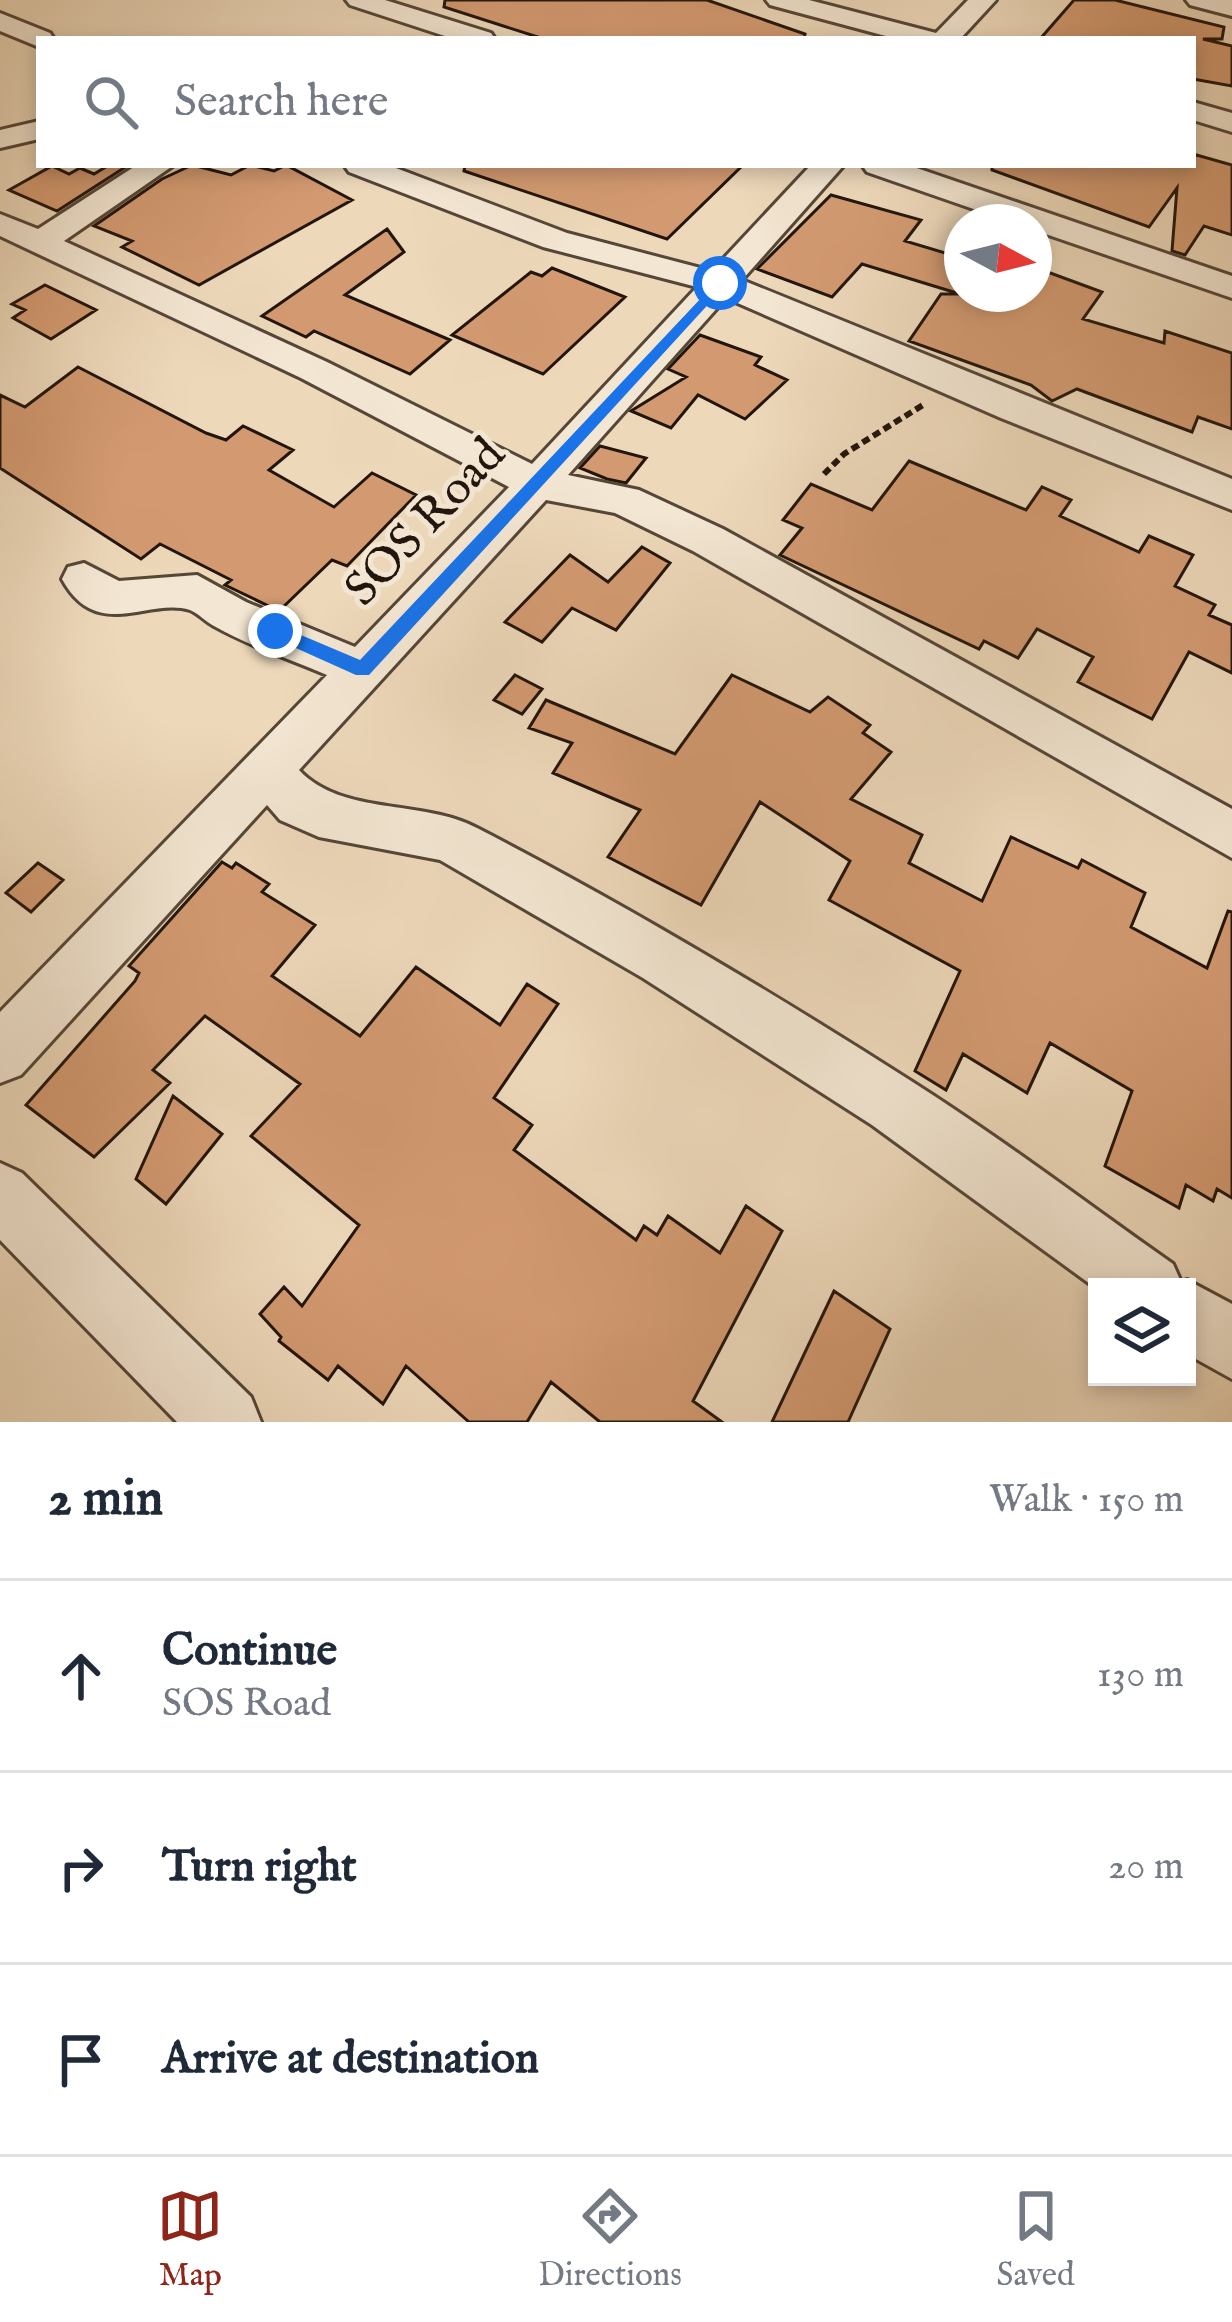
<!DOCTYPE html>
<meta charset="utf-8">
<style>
body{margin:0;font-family:"IM FELL English",serif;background:#f2f2f3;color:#1f2937}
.controls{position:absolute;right:36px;bottom:36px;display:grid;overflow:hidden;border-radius:0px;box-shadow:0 6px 18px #0003}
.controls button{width:108px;height:108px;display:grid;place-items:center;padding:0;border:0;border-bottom:3px solid #e0e1e3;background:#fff;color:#1f2937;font:60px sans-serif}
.compass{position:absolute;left:944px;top:204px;width:108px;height:108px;border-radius:50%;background:#fff;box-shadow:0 6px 18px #0003;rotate:97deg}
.stop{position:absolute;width:36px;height:36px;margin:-27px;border:9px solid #1a73e8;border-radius:50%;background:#fff}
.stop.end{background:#1a73e8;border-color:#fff;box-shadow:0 3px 12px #0008}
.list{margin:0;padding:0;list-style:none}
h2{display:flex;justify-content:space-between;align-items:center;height:156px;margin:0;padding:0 48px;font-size:51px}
h2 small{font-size:39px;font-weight:400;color:#747a83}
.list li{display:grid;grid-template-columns:78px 1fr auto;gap:36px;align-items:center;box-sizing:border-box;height:192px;padding:0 48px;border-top:3px solid #e0e1e3}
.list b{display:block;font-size:45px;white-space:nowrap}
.list p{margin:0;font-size:39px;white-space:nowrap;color:#747a83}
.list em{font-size:39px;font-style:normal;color:#747a83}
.icon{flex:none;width:66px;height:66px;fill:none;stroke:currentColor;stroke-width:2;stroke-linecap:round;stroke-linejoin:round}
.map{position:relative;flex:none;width:1232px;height:1422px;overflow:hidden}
.search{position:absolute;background:#fff;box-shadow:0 6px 18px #0003;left:36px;right:36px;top:36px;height:132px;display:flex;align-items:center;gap:30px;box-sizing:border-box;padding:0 42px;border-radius:0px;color:#747a83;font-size:45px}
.sheet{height:732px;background:#fff}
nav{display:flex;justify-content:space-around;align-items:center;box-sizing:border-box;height:168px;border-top:3px solid #e0e1e3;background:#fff;font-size:33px;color:#747a83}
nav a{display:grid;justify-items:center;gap:6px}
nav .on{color:#8f2418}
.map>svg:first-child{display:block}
.building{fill:#d39a71;stroke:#22150c;stroke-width:3}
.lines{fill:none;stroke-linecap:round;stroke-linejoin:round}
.minor-casing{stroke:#554638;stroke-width:6}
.path{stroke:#22150c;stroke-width:6;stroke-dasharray:8 4.5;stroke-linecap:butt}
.minor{fill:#f3e6d2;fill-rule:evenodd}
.route{fill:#1a73e8}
.labels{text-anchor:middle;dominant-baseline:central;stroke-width:10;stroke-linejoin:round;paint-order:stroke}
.street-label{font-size:48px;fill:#22150c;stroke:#f3e6d2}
</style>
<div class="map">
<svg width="1232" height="1422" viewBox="0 0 1232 1422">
<rect width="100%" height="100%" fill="#edd8ba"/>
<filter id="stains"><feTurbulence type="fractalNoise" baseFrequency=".00167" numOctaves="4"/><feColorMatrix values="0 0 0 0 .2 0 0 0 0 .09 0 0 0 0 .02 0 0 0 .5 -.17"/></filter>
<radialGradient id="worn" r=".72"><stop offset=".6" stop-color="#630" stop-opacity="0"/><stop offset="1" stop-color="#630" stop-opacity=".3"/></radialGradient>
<path class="building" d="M445,0h262l98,34 -1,5h-260l-100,-32z
M1074,0h41l109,27 -2,12h-19l29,7v40l-39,-7v-40h-153z
M1193,154l39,11v70l-28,-9 -19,29 -13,-4 5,-63 -28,39 -157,-57v-5h201z
M109,165l18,1 -70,45 -48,-21 43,-24 17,8 11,-6 14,6z
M192,165l39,10 19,-10 24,6 12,-6 66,35 -153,85 -77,-38 10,-6 -38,-15 68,-47z
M465,165h278l-76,74 -203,-68z
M831,195l90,25 -16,21 57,17v36h72v-27l68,25 -19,27 81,24 1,-12 67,22v76l-34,-12 -6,15 -115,-43 -25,12 -21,-16 -122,-44 32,-47h19l-98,-30 -30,33 -75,-28z
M387,229l17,23 -59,43 105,45 -40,34 -96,-43 -8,6 -44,-21z
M552,268l73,29 -82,77 -91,-39 79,-63 11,4z
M45,285l51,25 -45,29 -38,-21 12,-8 -13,-6z
M700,335l61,22 -6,8 32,15 -42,39 -47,-24 -27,33 -40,-17 55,-34 -18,-8z
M78,367l128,66 20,7 17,-14 50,24 -24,20 65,37 38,-34 44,22 -69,71 -15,-6 -53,51 -54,-26 6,-5 -71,-36 -19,15 -141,-91v-73l25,12z
M600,446l46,12 -20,25 -19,-4 -27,-11z
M909,461l117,49 16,-23 29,13 -11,16 79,36 10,-16 44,19 -18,31 40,19 -6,10 23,10v48l-43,-21 -37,67 -74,-37 15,-25 -56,-28 -19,29 -34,-17 -5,8 -199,-94 22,-27 -19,-8 28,-36 61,26z
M642,547l28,16 -54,67 -44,-22 -30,34 -37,-20 65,-67 38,27z
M515,675l27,14 -20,25 -28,-14z
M732,675l78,37 18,-15 42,28 -7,8 28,19 -40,47 71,36 -13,28 73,38 29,-64 67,31 4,-8 63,33 -14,34 76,41 21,-57 4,1v286l-15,-9 -4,12 -27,-16 -7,23 -74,-42 27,-75 -82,-48 -23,50 -64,-39 -17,36 -31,-19 45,-100 -131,-71 21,-39 -90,-59 -59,103 -93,-48 32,-47 -87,-37 19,-30 -43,-15 17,-28 129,54z
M222,862l10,6 4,-5 33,21 -7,8 53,33 -43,51 88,60 56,-69 84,58 27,-41 31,20 -64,94 38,27 -18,25 122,90 8,-14 13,9 11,-19 52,37 26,-47 36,25 -89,170 29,21h-122l-49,-40 -24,40h-58l-63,-56 -23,38 -45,-38 -10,14 -49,-39 2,-4 -21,-23 24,-27 18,19 57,-81 -108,-89 49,-52 -95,-68 -52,54 17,13 -76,74 -68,-52 109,-124 4,-8 -10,-7z
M38,863l25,17 -32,32 -25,-19z
M173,1096l49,38 -56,70 -30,-25z
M834,1291l56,38 -42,93h-76z"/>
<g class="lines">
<g class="minor-casing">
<path id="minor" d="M346,0h39l106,33 4,6h-41l-104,-34z
M766,0h43l127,33 32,-33h28l-36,39h-63l-127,-34z
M1186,0h46v16l-42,-11z
M0,13l50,20 4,6h-15v8l-39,-16z
M1193,102l39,11v19l-39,-12z
M39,121v18l-39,9v-18z
M137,165h37l-110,76 263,121 205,102 165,-177 -154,-40 -194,-75 -5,-7h44l179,68 145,38 99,-106h33l-102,115 490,199v31l-231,-92 -275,-120 -158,177 71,15 84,39 509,280v49l-539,-307 -78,-38 -69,-13 -247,270c43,46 123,29 178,58 149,77 293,163 434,253 90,57 175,122 262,183l8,18 6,-2 45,24v75l-45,-25v-67l-90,2 -225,-164 -229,-147 -203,-118 -121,-23 -39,-17 -13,-15 -246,270 -21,8v-71l327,-337c-37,-16 -78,-29 -113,-49 -8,-4 -16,-13 -24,-16 -42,-13 -93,33 -128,-31l6,-12 16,-4 35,18 78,-6 49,27 109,45 154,-160 -208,-109 -301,-142v-22l38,15z
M862,165h46l324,111v22l-198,-68v-8h-23l-144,-50z
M0,1163l22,10 229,224 10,25h-84l-177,-182z"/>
</g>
<path class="path" d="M824,474l20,-20 79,-49"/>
<use href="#minor" class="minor"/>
</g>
<path class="route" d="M720,278l5,8 -356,389h-13l-87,-39v-10l6,-2 85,36z"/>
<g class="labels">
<g class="street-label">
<text transform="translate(426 523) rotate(-47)">SOS Road</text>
</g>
</g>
<rect width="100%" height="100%" filter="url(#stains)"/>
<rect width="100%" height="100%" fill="url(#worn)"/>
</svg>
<div class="controls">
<button><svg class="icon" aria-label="layers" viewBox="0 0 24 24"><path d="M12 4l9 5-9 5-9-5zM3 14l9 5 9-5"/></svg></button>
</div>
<svg class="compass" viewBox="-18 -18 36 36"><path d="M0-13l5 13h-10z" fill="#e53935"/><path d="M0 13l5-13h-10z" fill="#747a83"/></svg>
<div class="stop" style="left:720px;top:283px"></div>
<div class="stop end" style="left:275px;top:631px"></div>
<div class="search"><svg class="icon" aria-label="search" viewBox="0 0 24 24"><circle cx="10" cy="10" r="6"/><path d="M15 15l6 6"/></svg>Search here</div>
</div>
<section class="sheet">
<h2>2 min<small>Walk · 150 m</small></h2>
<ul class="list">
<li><svg class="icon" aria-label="ahead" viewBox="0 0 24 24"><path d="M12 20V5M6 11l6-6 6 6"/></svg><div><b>Continue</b><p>SOS Road</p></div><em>130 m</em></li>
<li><svg class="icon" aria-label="right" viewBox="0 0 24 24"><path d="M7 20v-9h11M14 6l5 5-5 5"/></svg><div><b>Turn right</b></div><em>20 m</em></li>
<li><svg class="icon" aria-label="arrive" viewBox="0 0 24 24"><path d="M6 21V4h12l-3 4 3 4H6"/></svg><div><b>Arrive at destination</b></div></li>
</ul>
</section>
<nav>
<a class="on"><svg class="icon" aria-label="map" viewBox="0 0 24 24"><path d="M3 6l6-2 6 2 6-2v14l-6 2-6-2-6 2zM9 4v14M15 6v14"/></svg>Map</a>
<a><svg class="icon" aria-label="directions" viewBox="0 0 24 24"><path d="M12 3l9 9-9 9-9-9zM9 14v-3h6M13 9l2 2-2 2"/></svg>Directions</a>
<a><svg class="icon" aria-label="saved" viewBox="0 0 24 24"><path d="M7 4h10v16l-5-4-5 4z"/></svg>Saved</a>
</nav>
